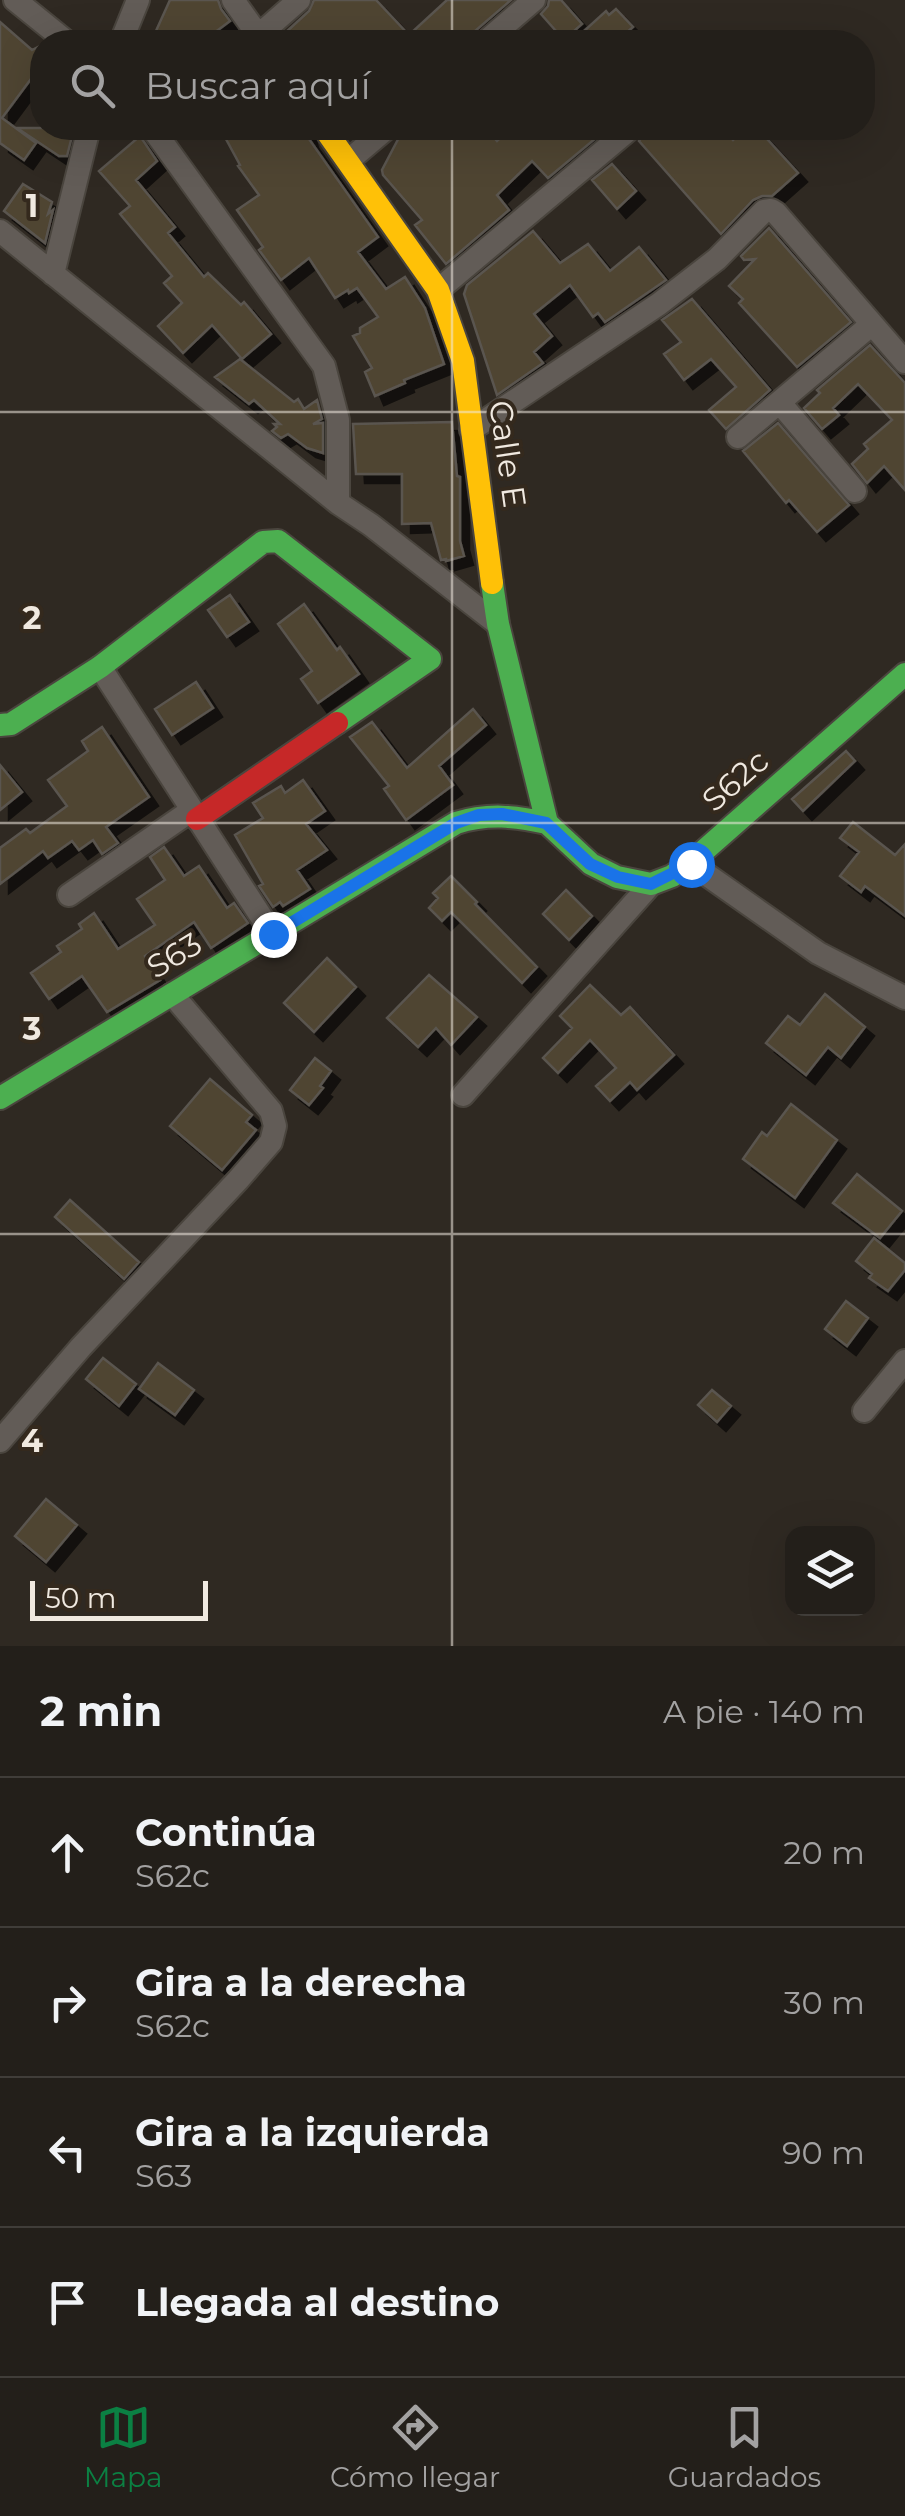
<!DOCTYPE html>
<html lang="es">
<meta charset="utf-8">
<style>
body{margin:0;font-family:Montserrat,sans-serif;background:#2b2723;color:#f1f3f6}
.controls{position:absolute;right:30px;bottom:30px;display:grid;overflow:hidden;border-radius:20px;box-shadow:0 10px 40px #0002}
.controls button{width:90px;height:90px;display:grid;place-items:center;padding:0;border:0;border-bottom:2px solid #403d39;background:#231f1a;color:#f1f3f6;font:50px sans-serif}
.scale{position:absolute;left:30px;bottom:25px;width:178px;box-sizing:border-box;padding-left:10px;border:5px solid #f0e9e0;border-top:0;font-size:28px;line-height:35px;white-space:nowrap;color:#f0e9e0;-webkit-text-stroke:8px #34291d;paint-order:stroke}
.stop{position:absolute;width:30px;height:30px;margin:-22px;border:8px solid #1a73e8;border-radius:50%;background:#fff}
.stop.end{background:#1a73e8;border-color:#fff;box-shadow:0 2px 10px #0008}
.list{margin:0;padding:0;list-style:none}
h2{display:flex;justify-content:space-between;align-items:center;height:130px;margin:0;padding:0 40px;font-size:42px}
h2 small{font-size:32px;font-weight:400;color:#a3a2a2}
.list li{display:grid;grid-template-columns:65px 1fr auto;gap:30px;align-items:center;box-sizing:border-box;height:150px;padding:0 40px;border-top:2px solid #403d39}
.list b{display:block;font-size:38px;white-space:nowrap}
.list p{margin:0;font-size:32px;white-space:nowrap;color:#a3a2a2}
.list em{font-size:32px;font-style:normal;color:#a3a2a2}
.icon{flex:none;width:55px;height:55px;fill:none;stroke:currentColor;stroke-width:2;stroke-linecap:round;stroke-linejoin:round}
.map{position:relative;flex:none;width:905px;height:1646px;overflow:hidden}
.search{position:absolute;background:#231f1a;box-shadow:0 10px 40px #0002;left:30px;right:30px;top:30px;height:110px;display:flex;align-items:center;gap:25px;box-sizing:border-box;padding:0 35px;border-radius:40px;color:#a3a2a2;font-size:38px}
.sheet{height:730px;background:#231f1a}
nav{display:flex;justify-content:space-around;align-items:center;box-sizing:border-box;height:140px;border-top:2px solid #403d39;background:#231f1a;font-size:28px;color:#a3a2a2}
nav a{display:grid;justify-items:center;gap:5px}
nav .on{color:#0b8043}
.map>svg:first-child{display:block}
.building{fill:#4f4431;stroke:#5a554f;stroke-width:2.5;filter:url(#shadow)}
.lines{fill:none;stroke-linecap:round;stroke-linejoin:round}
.street-casing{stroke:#4a453e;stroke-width:26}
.fast-casing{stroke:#4a453e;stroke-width:26}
.slow-casing{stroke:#4a453e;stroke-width:26}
.jam-casing{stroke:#4a453e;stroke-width:26}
.street{stroke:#625c57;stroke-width:22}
.fast{stroke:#4caf50;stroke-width:22}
.slow{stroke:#ffc107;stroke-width:22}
.jam{stroke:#c62828;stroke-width:22}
.route{stroke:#1a73e8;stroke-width:12}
.grid{fill:none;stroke:#f0e9e0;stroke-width:2.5;stroke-opacity:0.55}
.labels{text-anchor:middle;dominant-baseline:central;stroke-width:8;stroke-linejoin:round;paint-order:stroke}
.street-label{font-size:32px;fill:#f0e9e0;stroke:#34291d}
.grid-label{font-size:32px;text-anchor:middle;font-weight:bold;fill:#f0e9e0;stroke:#34291d;stroke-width:8;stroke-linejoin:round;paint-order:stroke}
</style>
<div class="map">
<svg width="905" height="1646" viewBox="0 0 905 1646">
<defs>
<filter id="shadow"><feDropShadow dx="9" dy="9" stdDeviation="0" flood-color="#0009"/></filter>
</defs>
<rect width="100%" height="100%" fill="#2f2922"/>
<path class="building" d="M170,0h48l3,9 9,12 -28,21h-51z
M314,0h62l33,35 38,-35h64l-36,31 -5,11h-180l-6,-8 25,-23z
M549,0h12l21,24 -18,16 -23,-26 7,-8z
M616,9l17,18 -17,15h-44l34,-31 3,4z
M0,22l32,28 10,-5v19l-40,54 34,25 -12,17 -24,-17z
M17,128h57l-7,28h-8z
M220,128h86l3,11 69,98 -20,15 28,37 19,-12 20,31 19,56 -40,16 1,3 -30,13 -10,-24 7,-4 -19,-32 7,-3v-5l18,-11 -21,-29 -8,5 -1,-3 -13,8 -26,-40 -28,22 -22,-30 4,-3 -26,-37 22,-15 -21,-29 2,-1z
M404,128h81l12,13 14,-13h21l9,10 11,-10h56l-60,50 -16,-17 -35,34 12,15 -63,54 -31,-39 7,-5 -39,-45 -1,-5z
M646,128h75l12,12 13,-12h11l41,45 -26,23h-10l-9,4 -32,34 -82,-93 6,-7z
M140,136l17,25 -21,19 39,47 -7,6 36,44 4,-4 33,32 3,-3 27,32 -29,25 -30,-34 -29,28 -25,-27 24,-23 -18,-20 8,-7 -52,-62 10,-8 -31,-35z
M612,164l24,27 -19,18 -25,-29z
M23,184l29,18 -4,12 5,-4 -8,33 -41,-32z
M769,228l82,94 -54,45 -58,-64 4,-4 -14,-13 26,-27 -11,1 -3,-4z
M533,231l27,32 28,-19 22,27 29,-24 27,33 -61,42 -7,-9 -5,4 -23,-32 -36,29 18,22 -18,16 9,11 -46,32 -33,-101 3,-9z
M692,299l78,91 -44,39 -17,-19 27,-23 -25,-28 -27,21 -20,-26 17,-12 -19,-22z
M870,345l35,38v107l-21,-24 -17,17 -15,-19 16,-15 -4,-5 28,-24 -34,-36 -25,24 6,7 -17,14 -18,-21 16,-15 -3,-3z
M240,359l54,43 4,-3 6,10 13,-9 5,19 -9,5 10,-1v30l-16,-5 -19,-14 -7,4 -9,-7 5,-4 -3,-3h6l-26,-24 -5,4 -34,-27z
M452,422l5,54 3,1v64l4,15 -18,5v-2l-5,1 -10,-37 -29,1v-50h-46l-3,-50z
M778,423l71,82 -32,27 -28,-32 -3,3 -43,-52z
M230,595l19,27 -22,15 -19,-27z
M304,604l33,46 3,-3 19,27 -41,29 -17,-24 11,-8 -34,-47z
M196,682l17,26 -41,27 -17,-26z
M473,709l13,16 -47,41 14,19 -47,35 -22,-31 5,-3 -39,-49 22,-15 35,46z
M102,727l47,70 -43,30 12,16 -16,11 -9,-14 -14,10 -7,-9 -24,17 -5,-7 -43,33v-36l26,-19 4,4 37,-27 -19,-26 40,-29 -6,-10z
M846,751l9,10 -52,50 -11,-12z
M0,765l22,27 -22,18z
M303,780l22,31 -19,13 21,26 -30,20 13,19 -27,17 -3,-4 -7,5 -14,-21 4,-2 -28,-49 28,-17 -10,-15 28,-17 4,7z
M853,822l42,33 10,-11v72l-40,-30 -4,6 -21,-16 19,-24 -19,-14z
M164,847l20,29 15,-10 28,42 7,-5 14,20 -37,25 -17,-26 -49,34 15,24 -53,32 -25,-36 -33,23 -18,-26 30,-21 -4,-6 25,-17 -3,-5 15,-11 24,36 37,-24 -18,-26 28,-19 -15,-23z
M451,876l26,26 -2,2 62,63 -15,16 -71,-71 -9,9 -13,-13 9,-10 -5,-5z
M566,890l26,26 -23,24 -26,-26z
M327,958l29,29 -42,45 -30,-29z
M429,975l48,42 -26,28 -15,-17 -18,19 -31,-29z
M590,985l31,30 9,-8 44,48 -37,35 -7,-8 -20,19 -14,-15 20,-18 -26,-28 -32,33 -15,-15 29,-30 -12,-12z
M825,994l40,33 -24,31 -13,-11 -22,28 -40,-32 22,-27 12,9z
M315,1058l16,13 -11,15 3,2 -14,17 -19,-15z
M210,1079l42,36 -6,7 10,8 -34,40 -52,-44z
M791,1104l46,36 -42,58 -52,-39 19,-27 5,4z
M857,1174l45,37 -22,27 -47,-35z
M70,1200l69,62 -15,17 -69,-62z
M874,1238l31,25v7l-17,21 -19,-13 3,-4 -16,-13z
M846,1301l22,17 -21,28 -22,-17z
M103,1358l33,26 -17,22 -33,-27z
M158,1363l36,27 -19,25 -36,-26z
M712,1390l19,16 -14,16 -19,-17z
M46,1499l31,26 -31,37 -31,-26z"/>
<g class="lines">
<g class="street-casing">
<path id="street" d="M15,0l52,42
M233,0l30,42
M258,36l41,-36
M121,42l17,-42
M485,42l49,-42
M152,128l172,238 14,54v83
M348,161l39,-33
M0,231l338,272 33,22 127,99
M53,274l36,-146
M438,290l193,-162
M780,403l75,88
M471,430l188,-126 58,-45 47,-48 7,-1 5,3 129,149
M738,437l134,-113
M100,667l173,268
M690,863l128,90 87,45
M69,895l123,-85
M463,1095l188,-211
M864,1411l41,-50
M0,1441l81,-94 157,-167 33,-38 4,-16 -4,-15 -99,-117"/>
</g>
<g class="fast-casing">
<path id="fast" d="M492,583l6,41 49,199
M0,725l11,-1 89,-57 163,-125 15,-1 152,118 -93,64
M547,823l44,41 26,13 34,7 21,-8 18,-13 215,-189
M0,1098l456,-275c32,-10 59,-7 91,0"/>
</g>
<g class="slow-casing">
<path id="slow" d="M324,128l114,162 25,71 29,222"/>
</g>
<g class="jam-casing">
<path id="jam" d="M197,819l140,-96"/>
</g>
<use href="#street" class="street"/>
<use href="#fast" class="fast"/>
<use href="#slow" class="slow"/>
<use href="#jam" class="jam"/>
</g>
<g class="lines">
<path class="route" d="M273,934l183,-111 23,-8 23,-1 44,9 44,41 28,13 33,7 40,-20"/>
</g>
<path class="grid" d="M452,0v42M452,128v1518M0,412h905M0,823h905M0,1234h905"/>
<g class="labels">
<g class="street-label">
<text transform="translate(508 454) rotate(82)">Calle E</text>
<text transform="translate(735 780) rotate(-41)">S62c</text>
<text transform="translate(174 955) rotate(-31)">S63</text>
</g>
</g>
<g class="grid-label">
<text x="32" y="217">1</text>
<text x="32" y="629">2</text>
<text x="32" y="1040">3</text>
<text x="32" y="1452">4</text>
</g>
</svg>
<div class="controls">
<button><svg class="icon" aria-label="layers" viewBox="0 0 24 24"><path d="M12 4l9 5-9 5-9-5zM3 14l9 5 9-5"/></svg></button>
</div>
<div class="scale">50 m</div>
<div class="stop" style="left:691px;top:864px"></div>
<div class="stop end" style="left:273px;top:934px"></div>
<div class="search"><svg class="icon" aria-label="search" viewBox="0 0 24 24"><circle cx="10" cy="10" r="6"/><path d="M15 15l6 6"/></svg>Buscar aquí</div>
</div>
<section class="sheet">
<h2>2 min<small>A pie · 140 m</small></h2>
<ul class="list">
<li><svg class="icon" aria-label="ahead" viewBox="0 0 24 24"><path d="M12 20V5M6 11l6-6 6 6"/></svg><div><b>Continúa</b><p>S62c</p></div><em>20 m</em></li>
<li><svg class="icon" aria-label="right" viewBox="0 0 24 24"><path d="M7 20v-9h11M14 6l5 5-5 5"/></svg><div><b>Gira a la derecha</b><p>S62c</p></div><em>30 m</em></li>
<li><svg class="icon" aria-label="left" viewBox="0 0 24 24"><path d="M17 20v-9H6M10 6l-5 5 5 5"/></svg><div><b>Gira a la izquierda</b><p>S63</p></div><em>90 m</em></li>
<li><svg class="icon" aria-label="arrive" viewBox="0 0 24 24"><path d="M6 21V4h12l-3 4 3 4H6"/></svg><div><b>Llegada al destino</b></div></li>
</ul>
</section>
<nav>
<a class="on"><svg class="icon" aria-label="map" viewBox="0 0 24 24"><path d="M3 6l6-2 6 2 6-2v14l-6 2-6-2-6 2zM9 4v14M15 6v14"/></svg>Mapa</a>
<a><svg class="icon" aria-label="directions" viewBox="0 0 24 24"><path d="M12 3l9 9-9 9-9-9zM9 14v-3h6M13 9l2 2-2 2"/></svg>Cómo llegar</a>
<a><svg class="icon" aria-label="saved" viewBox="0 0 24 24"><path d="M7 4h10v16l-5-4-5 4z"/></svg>Guardados</a>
</nav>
